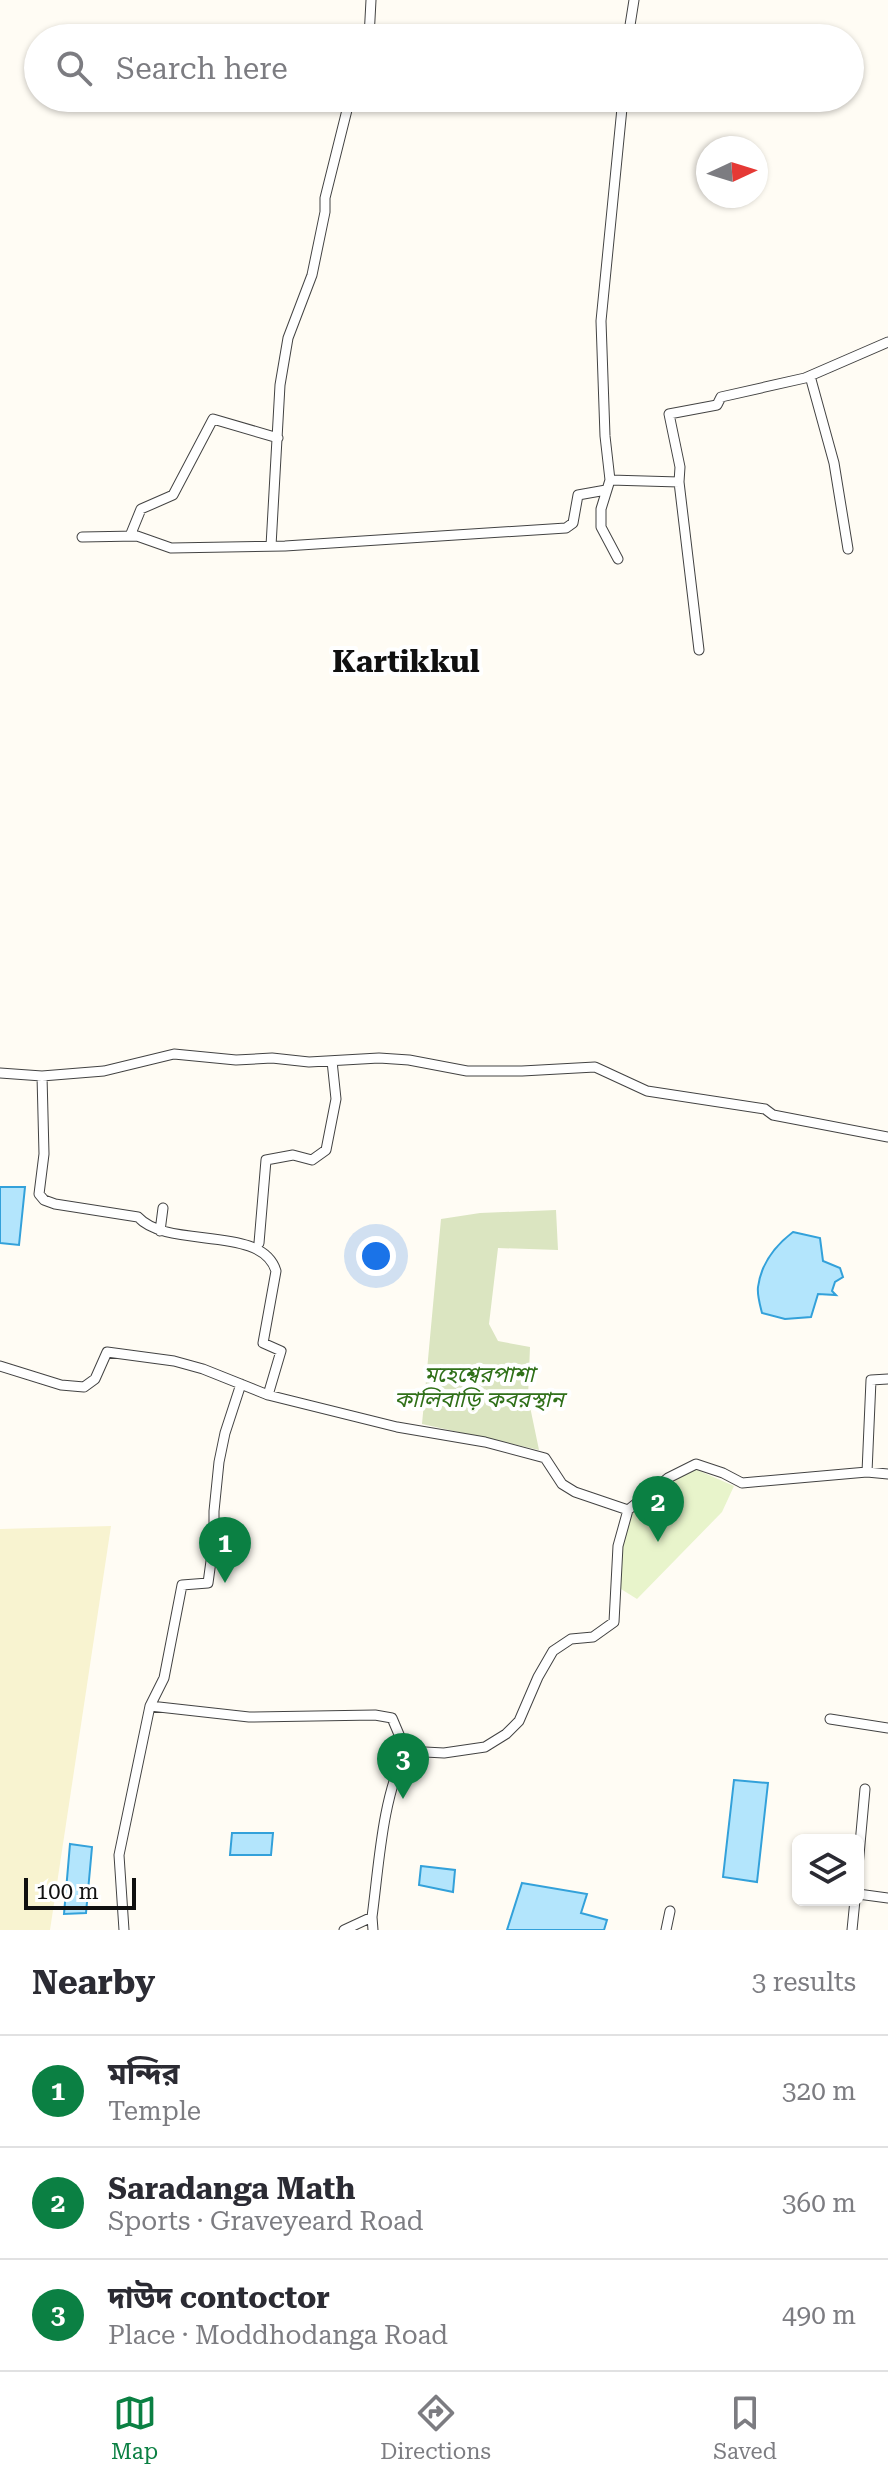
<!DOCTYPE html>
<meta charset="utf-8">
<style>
body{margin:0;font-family:"Roboto Serif","Noto Sans Bengali",serif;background:#f2f2f3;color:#2b2b33}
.controls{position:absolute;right:24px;bottom:24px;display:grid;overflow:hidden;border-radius:12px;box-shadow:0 2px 6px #0004}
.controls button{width:72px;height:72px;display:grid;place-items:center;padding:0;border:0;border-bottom:2px solid #e1e1e2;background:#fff;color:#2b2b33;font:40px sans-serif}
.compass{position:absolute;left:696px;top:136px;width:72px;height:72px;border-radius:50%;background:#fff;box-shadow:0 2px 6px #0004;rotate:86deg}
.scale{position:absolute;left:24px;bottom:20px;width:112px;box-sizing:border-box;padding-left:8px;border:4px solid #101010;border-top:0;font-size:22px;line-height:28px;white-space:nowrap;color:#101010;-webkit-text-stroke:6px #fff;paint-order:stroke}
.you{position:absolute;left:376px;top:1256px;width:28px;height:28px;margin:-20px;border:6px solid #fff;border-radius:50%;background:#1a73e8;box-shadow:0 0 0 12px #1a73e833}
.badge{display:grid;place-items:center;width:52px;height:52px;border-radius:50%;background:#0b8043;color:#fff;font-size:26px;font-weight:700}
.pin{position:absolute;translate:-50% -66px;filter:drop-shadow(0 2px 4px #0008)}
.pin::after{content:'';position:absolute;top:42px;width:28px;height:24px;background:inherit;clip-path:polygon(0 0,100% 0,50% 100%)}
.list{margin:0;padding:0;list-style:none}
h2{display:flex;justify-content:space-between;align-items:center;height:104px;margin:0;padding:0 32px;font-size:34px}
h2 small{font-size:26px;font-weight:400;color:#7c7c81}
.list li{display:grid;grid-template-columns:52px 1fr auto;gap:24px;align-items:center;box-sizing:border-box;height:112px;padding:0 32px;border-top:2px solid #e1e1e2}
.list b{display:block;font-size:30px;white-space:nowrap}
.list p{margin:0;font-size:26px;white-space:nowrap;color:#7c7c81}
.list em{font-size:26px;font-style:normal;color:#7c7c81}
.icon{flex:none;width:44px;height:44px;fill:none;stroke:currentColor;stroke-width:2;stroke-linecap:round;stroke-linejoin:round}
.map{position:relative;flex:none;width:888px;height:1930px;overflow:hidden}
.search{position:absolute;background:#fff;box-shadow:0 2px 6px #0004;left:24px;right:24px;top:24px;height:88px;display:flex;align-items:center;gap:20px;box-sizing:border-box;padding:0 28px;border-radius:44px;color:#7c7c81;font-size:30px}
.sheet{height:440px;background:#fff}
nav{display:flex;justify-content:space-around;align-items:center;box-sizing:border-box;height:112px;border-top:2px solid #e1e1e2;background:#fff;font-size:22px;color:#7c7c81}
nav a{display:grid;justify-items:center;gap:4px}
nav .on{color:#0b8043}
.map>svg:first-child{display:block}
.farmland{fill:#f8f3d0}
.cemetery{fill:#dbe5c1}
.pitch{fill:#e8f4cb}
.water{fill:#b3e5fc;stroke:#33a1da;stroke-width:2}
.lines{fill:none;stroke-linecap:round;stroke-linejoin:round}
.minor-casing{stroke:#434343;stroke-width:11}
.minor{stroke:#fff;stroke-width:9}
.labels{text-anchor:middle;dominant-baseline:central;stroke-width:8;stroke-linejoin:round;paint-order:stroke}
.park-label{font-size:22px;font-style:italic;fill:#307019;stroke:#fff}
.district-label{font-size:30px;font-weight:bold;fill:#101010;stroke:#fff}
</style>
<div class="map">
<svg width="888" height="1930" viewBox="0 0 888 1930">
<rect width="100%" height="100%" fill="#fffcf4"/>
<path class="farmland" d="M111,1526l-61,404h-50v-401z"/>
<path class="cemetery" d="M556,1210l2,40 -60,-2 -9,76 9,17 32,6 -2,50 11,53 -117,-26 19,-205 39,-6z"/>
<path class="pitch" d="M695,1469l39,17 -12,26 -85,87 -16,-10c-1,-25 0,-68 19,-86 16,-15 36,-24 55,-34z"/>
<path class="water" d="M0,1187h25l-6,58 -19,-2z
M793,1232l27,6 3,23 17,7 3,9 -8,5 -3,9 4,4 -18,-1 -7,23 -26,2 -23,-6c-2,-8 -5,-18 -4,-26 3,-23 18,-42 35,-55z
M734,1780l34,3 -11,99 -34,-5z
M232,1833h41l-2,22h-41z
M70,1844l22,3 -6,66 -22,1z
M421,1866l34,4 -2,22 -34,-7z
M522,1883l65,11 -6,19 26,7 -3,10h-97z"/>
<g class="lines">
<g class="minor-casing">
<path id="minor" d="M369,38l2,-38
M628,38l6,-38
M810,376l24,87 14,86
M610,480l69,2 20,168
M679,482l1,-15 -11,-53 48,-9 4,-8 84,-19 83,-36
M130,536l11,-27 32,-14 40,-76 65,19
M82,537l55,-1 34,12 114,-2 281,-18 7,-5 5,-28 28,-5
M271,546l9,-161 8,-47 24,-63 13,-63v-14l25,-100
M618,559l-17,-32v-18l9,-29 -5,-44 -4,-115 22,-223
M0,1073l42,3 62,-5 70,-17 62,6 36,-2 37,4 70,-4 30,2 58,11h55l73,-4 52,24 118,18 8,6 115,22
M42,1076l2,78 -5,40 5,6 11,4 83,13c30,33 124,7 138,54l-13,72 18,8 -13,44
M160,1231l3,-23
M259,1243l7,-83 27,-5 19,5 14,-10 10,-51 -4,-38
M0,1366l61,19 23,2 11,-8 12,-27 67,9 29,8 65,26 129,32 88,15 60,16 17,26 13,8 53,18
M867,1472l4,-92 17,-1
M150,1706l14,-28 18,-93 26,-2 6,-44v-28l5,-49 6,-29 16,-49
M830,1719l58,9
M406,1751l38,2 41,-6 21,-13 13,-13 19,-44 15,-26 18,-12 22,-2 21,-15 4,-76 10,-36 40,-32 28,-14 27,9 19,10 125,-11 21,2
M858,1866l7,-77
M858,1894l30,4
M124,1930l-5,-75 31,-149 99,11 126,-2 17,3 14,33
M344,1930l28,-13
M373,1930l-1,-13c7,-52 10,-119 34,-166
M666,1930l4,-19
M852,1930l3,-30"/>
</g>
<use href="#minor" class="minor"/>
</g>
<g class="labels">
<g class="park-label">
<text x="479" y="1374">মহেশ্বেরপাশা<tspan x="479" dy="25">কালিবাড়ি কবরস্থান</tspan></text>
</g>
<g class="district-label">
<text x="406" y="661">Kartikkul</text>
</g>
</g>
</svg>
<div class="controls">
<button><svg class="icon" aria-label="layers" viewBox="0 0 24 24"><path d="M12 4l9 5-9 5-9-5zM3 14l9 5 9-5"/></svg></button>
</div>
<svg class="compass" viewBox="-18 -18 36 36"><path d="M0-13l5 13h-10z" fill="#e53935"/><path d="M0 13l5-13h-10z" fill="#7c7c81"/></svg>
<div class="scale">100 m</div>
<div class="you"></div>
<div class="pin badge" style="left:225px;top:1583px">1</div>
<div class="pin badge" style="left:658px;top:1542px">2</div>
<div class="pin badge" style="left:403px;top:1799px">3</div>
<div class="search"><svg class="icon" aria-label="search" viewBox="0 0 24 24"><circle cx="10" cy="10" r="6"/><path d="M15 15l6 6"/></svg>Search here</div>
</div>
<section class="sheet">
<h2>Nearby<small>3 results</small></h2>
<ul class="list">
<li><span class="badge">1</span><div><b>মন্দির</b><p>Temple</p></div><em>320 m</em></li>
<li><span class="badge">2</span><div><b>Saradanga Math</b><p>Sports · Graveyeard Road</p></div><em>360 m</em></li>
<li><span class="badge">3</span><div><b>দাউদ contoctor</b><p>Place · Moddhodanga Road</p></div><em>490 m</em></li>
</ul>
</section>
<nav>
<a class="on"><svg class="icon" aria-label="map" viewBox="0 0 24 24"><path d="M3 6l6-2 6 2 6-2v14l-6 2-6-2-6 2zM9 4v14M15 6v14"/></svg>Map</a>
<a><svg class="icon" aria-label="directions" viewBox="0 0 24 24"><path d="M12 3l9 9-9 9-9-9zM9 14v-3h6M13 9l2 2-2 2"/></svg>Directions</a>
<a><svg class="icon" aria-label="saved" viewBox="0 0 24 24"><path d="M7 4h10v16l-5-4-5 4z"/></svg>Saved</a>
</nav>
